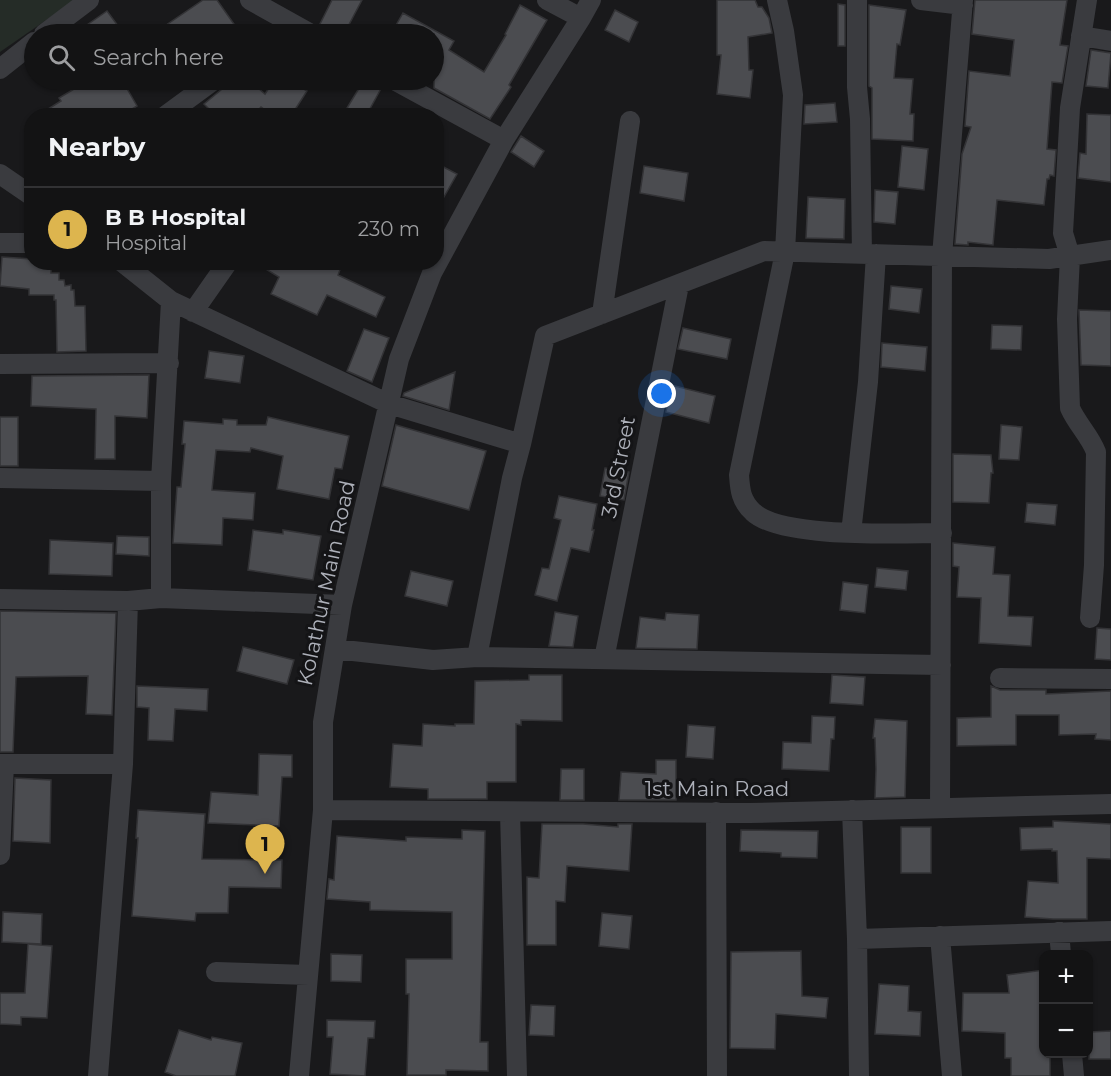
<!DOCTYPE html>
<meta charset="utf-8">
<style>
body{margin:0;font-family:Montserrat,sans-serif;background:#1c1c1d;color:#f1f3f6}
.controls{position:absolute;right:18px;bottom:18px;display:grid;overflow:hidden;border-radius:12px;box-shadow:0 2px 4px #0004}
.controls button{width:54px;height:54px;display:grid;place-items:center;padding:0;border:0;border-bottom:2px solid #323234;background:#131314;color:#f1f3f6;font:30px sans-serif}
.you{position:absolute;left:662px;top:394px;width:21px;height:21px;margin:-15px;border:4px solid #fff;border-radius:50%;background:#1a73e8;box-shadow:0 0 0 9px #1a73e833}
.badge{display:grid;place-items:center;width:39px;height:39px;border-radius:50%;background:#ddb54e;color:#111;font-size:20px;font-weight:700}
.pin{position:absolute;translate:-50% -50px;filter:drop-shadow(0 2px 3px #0008)}
.pin::after{content:'';position:absolute;top:32px;width:21px;height:18px;background:inherit;clip-path:polygon(0 0,100% 0,50% 100%)}
.list{margin:0;padding:0;list-style:none}
h2{display:flex;justify-content:space-between;align-items:center;height:78px;margin:0;padding:0 24px;font-size:26px}
h2 small{font-size:20px;font-weight:400;color:#9d9ea0}
.list li{display:grid;grid-template-columns:39px 1fr auto;gap:18px;align-items:center;box-sizing:border-box;height:84px;padding:0 24px;border-top:2px solid #323234}
.list b{display:block;font-size:22px;white-space:nowrap}
.list p{margin:0;font-size:20px;white-space:nowrap;color:#9d9ea0}
.list em{font-size:20px;font-style:normal;color:#9d9ea0}
.icon{flex:none;width:33px;height:33px;fill:none;stroke:currentColor;stroke-width:2;stroke-linecap:round;stroke-linejoin:round}
.map{position:relative;flex:none;width:1111px;height:1076px;overflow:hidden}
.search{position:absolute;background:#131314;box-shadow:0 2px 4px #0004;left:24px;top:24px;width:420px;height:66px;display:flex;align-items:center;gap:15px;box-sizing:border-box;padding:0 21px;border-radius:33px;color:#9d9ea0;font-size:22px}
.panel{position:absolute;background:#131314;box-shadow:0 2px 4px #0004;left:24px;top:108px;width:420px;height:162px;border-radius:24px}
.map>svg:first-child{display:block}
.green{fill:#252c27}
.building{fill:#4b4c50;stroke:#333336;stroke-width:1.5}
.lines{fill:none;stroke-linecap:round;stroke-linejoin:round}
.minor{stroke:#3a3b3f;stroke-width:20}
.labels{text-anchor:middle;dominant-baseline:central;stroke-width:6;stroke-linejoin:round;paint-order:stroke}
.street-label{font-size:21px;fill:#adb0b9;stroke:#141416}
</style>
<div class="map">
<svg width="1111" height="1076" viewBox="0 0 1111 1076">
<rect width="100%" height="100%" fill="#19191b"/>
<path class="green" d="M0,0h75l-75,52z"/>
<path class="building" d="M203,0h14l24,34h-88z
M332,0h30l-18,34h-4l-20,-10z
M717,0h38l3,7h4l7,11 3,15 -24,4 1,33h4l-3,28 -33,-4 4,-39h-4z
M975,0h92l-7,45 8,1 -6,37 -10,-1 -5,67 9,1 -2,26 -4,-1 -1,4h-2l-3,26 -47,-5 -4,45 -25,-3v3l-13,-1 7,-90 9,-27 -6,-1 4,-55 41,5 4,-36 -42,-6z
M838,4l7,1v41h-7z
M520,5l27,15 -38,65 2,2 -21,32 -56,-31v-54h-43l12,-21 51,28 -5,9 35,22 22,-37 -1,-1z
M869,5l37,5 -6,35 -3,-1 -3,34 19,1 -3,35h4l-1,27 -41,-2v-51l-3,-2z
M615,10l23,12 -9,20 -24,-12z
M107,11l17,23h-50z
M1091,50l20,3 -3,35 -22,-2z
M97,80h25l15,26 -16,10h-84l24,-15 -2,-3 25,-15 2,3z
M226,80h23l16,14 9,-14h16l17,11 -16,25h-18l-12,-9 -8,9h-37l-12,-12 18,-15z
M364,80h18l1,5 -17,31h-6l-13,-8z
M835,103l2,19 -33,2 1,-19z
M1087,114l24,1v67l-33,-4 2,-25 6,1z
M521,136l23,15 -10,16 -23,-15z
M902,146l26,3 -4,41 -26,-3z
M436,163l21,11 -21,37z
M644,166l44,7 -4,28 -44,-8z
M875,190l23,2 -3,32 -21,-2z
M808,197l37,2 -1,40 -38,-1z
M2,257l30,2v3h13v6l6,-1v6h8v7h5l1,6 6,-1v5h3l1,16h10l1,45 -29,1 -1,-52h-2v-5h-25v-6l-29,-3z
M254,262h89l-5,13 47,22 -9,20 -49,-22 -10,20 -46,-21 8,-17z
M891,286l31,3 -3,24 -30,-4z
M1079,310l32,1v55l-30,-1z
M992,325l30,1 -1,24 -30,-1z
M683,328l48,11 -4,20 -49,-10z
M364,329l25,9 -17,44 -25,-11z
M882,343l45,4 -2,24 -44,-4z
M209,351l35,5 -4,27 -35,-5z
M455,372l-6,38 -46,-14 1,-3z
M149,375l-2,43 -32,-2v43h-20l1,-50 -65,-3 1,-30z
M671,385l44,11 -6,27 -43,-11z
M0,417h18v49h-18z
M268,417l81,19 -7,33 -7,-1 -6,31 -52,-10 6,-33 -32,-8 -1,4 -34,-2 -4,40 43,3 -2,27 -30,-2 -1,27 -49,-2 4,-56h4l4,-43h-3l2,-23 39,3v-5l14,1v5h29z
M396,425l90,26 -17,59 -87,-24z
M1001,425l21,2 -3,33 -20,-1z
M953,454l38,1 2,18h-2l-2,30 -36,-1z
M605,468l24,4 -5,28 -24,-4z
M559,496l38,8 -5,26h2l-5,22 -18,-4 -14,53 -22,-6 7,-27 7,1 12,-49 -7,-2z
M1027,503l30,2 -2,20 -30,-3z
M253,530l30,4v-4l38,6 -8,44 -65,-10z
M117,536l32,1v19l-33,-2z
M50,540l63,3 -1,33 -63,-2z
M953,543l42,4 -2,27 17,1 -2,41 25,1 -2,29 -52,-3 2,-45 -24,-1 2,-30 -6,-1z
M877,568l31,3 -2,19 -31,-3z
M411,571l42,10 -6,25 -42,-10z
M843,582l25,3 -3,28 -25,-3z
M0,611l116,2 -4,102 -26,-1 2,-38 -72,1 -3,75h-13z
M555,612l23,4 -5,31 -24,-1z
M666,613l33,2 -2,34 -61,-1 4,-31 25,3z
M1097,628l14,1v31l-16,-1z
M243,647l51,13 -7,24 -50,-13z
M529,675h33v46l-41,-1v5l-5,-1v58h-29v17h-59v-10l-38,-2 3,-43 29,2 1,-22 32,2v-2h19l1,-43 54,-1z
M832,675l33,2 -2,28 -33,-2z
M137,686l71,3 -1,22 -32,-2 -2,32 -25,-1 1,-32 -12,-1z
M991,686l9,4h46v4l65,-3v49l-16,-1 1,-5 -37,1v-20h-43v30l-59,1v-28l34,-1z
M812,716l23,1 -1,22h-3l-2,32 -47,-2 1,-27 28,1z
M875,719l32,2 -2,76 -30,1 1,-29 -1,-31h-2z
M688,725l27,2 -2,32 -27,-2z
M259,754l33,1v22h-10l-3,49 -71,-3 3,-31 47,3z
M656,760h20v40h-57l2,-28 35,2z
M561,769h23v31h-24z
M15,778l36,2 -1,63 -37,-2z
M138,810l67,4 -3,45 80,1 -1,28 -52,-1 -1,26h-32l-1,8 -63,-5 6,-78h-2z
M1053,821l58,3v35l-24,-1v61h-34l-28,-2 3,-36 30,2 -1,-32h-5v-2l-31,1 -1,-22 33,-1z
M542,824h41l35,3v-3h14l-3,47 -62,-5 -2,36 -9,-1v44h-29v-68l12,1z
M901,827h30v46h-30z
M462,830l23,1 -5,211h8v29l-42,-1v5h-39l2,-81h-3v-35h46v-47l-82,-2v-8l-43,-3 2,-20 5,1 3,-44 69,5v-4l56,2z
M741,830l77,1 -1,27 -36,-1v-4l-41,-2z
M3,912l39,2 -1,30 -39,-2z
M602,913l30,3 -3,33 -30,-3z
M28,944l24,2 -5,72 -26,-1v8l-21,-1v-31h25z
M801,951l1,45 26,2 -2,20 -50,-4 -1,35 -45,-1 1,-96z
M331,954l31,1 -1,27 -30,-1z
M1044,970v83h6v23h-39v-18h-6v-25l-43,-2 1,-38h46l-2,-18z
M879,984l30,2 -1,25 13,1 -1,24 -45,-2z
M531,1005l24,1 -1,30 -25,-1z
M327,1020l48,1 -1,17h-6l-3,38 -35,-2 3,-37h-6z
M179,1030l32,10 1,-3 30,6 -7,33h-59l-11,-4z
M1111,1031v28h-22v-27z"/>
<g class="lines">
<path class="minor" d="M250,0l61,34
M777,0l7,31 9,64 -8,157 -46,223c1,15 2,26 14,37 28,27 148,21 189,21
M857,0v87l3,32 2,135
M921,0l42,5
M1087,0l-17,108 -7,125 7,23 -3,63 3,89c7,16 20,28 26,44l-2,113 -4,53
M581,18l10,-18
M44,34l45,-34
M1081,36l30,5
M0,69l34,-27
M394,80l110,60
M165,116l49,-36
M0,174l32,22
M0,243h32
M122,262l49,39 218,103 132,40 24,-108 219,-85 285,8 62,-9
M193,312l35,-50
M602,314l28,-193
M0,364l169,-1
M0,478l161,3
M851,533l17,-151 8,-128
M161,598v-117l10,-180
M0,599l128,2 33,-3 181,7
M335,649l98,11 44,-3 35,-179 9,-34
M477,657l464,8
M604,659l75,-374
M1000,678l111,1
M0,764h123
M940,808l2,-552 21,-256
M323,810l427,3 361,-9
M852,810l5,129 2,137
M510,812l7,264
M716,812l1,264
M0,855l4,-91
M1059,932l2,22
M940,936l12,140
M857,939l254,-8
M216,972l92,3
M1072,1054l2,22
M98,1076l25,-312 5,-163
M299,1076l24,-266v-88l19,-117 57,-246 33,-86 72,-133 77,-122 -34,-18"/>
</g>
<g class="labels">
<g class="street-label">
<text transform="translate(618 467) rotate(-79)">3rd Street</text>
<text transform="translate(326 583) rotate(-78)">Kolathur Main Road</text>
<text x="717" y="788">1st Main Road</text>
</g>
</g>
</svg>
<div class="controls">
<button>+</button>
<button>−</button>
</div>
<div class="you"></div>
<div class="pin badge" style="left:265px;top:874px">1</div>
<div class="search"><svg class="icon" aria-label="search" viewBox="0 0 24 24"><circle cx="10" cy="10" r="6"/><path d="M15 15l6 6"/></svg>Search here</div>
<section class="panel">
<h2>Nearby<small></small></h2>
<ul class="list">
<li><span class="badge">1</span><div><b>B B Hospital</b><p>Hospital</p></div><em>230 m</em></li>
</ul>
</section>
</div>
